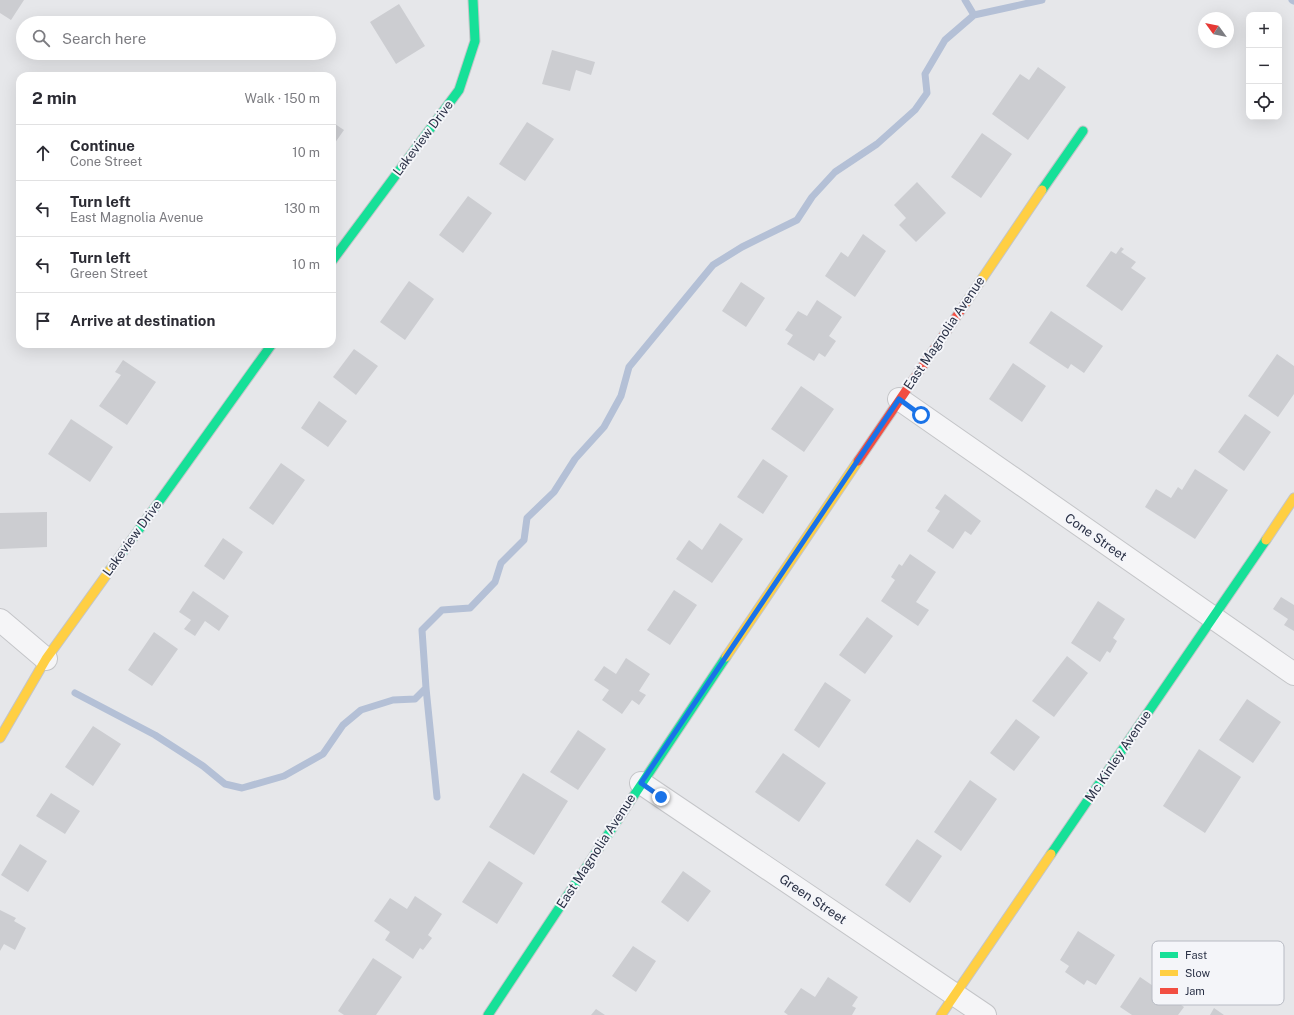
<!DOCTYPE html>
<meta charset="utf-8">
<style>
body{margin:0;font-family:"Public Sans",sans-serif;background:#f7f7f7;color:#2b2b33}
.controls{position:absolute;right:12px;top:12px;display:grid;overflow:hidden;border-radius:8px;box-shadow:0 4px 16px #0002}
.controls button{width:36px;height:36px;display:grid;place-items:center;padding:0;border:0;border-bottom:1px solid #e1e1e2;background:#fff;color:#2b2b33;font:20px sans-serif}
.compass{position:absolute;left:1198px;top:12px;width:36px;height:36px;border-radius:50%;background:#fff;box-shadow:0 4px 16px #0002;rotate:303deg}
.stop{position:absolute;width:12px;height:12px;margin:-9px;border:3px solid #1a73e8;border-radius:50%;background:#fff}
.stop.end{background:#1a73e8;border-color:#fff;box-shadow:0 1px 4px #0008}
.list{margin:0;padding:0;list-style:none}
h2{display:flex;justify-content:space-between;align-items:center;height:52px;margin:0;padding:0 16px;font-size:17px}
h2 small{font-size:13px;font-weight:400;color:#7c7c81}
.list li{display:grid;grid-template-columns:26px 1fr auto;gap:12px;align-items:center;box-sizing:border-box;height:56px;padding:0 16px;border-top:1px solid #e1e1e2}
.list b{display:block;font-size:15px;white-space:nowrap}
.list p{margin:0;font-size:13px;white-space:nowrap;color:#7c7c81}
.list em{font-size:13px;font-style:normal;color:#7c7c81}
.icon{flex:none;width:22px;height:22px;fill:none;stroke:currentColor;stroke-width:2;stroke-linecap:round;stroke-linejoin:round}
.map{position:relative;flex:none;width:1294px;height:1015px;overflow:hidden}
.search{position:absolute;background:#fff;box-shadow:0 4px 16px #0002;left:16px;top:16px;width:320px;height:44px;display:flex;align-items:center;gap:10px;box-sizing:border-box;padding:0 14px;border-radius:22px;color:#7c7c81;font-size:15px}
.panel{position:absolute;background:#fff;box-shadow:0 4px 16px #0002;left:16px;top:72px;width:320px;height:276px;border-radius:12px}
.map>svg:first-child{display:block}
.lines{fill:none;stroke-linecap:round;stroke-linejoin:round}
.stream{stroke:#b4c0d6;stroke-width:7}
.building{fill:#cccdd1}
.street-casing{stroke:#c4c5c8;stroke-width:24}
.fast-casing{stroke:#c4c5c8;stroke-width:11}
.slow-casing{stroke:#c4c5c8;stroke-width:11}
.jam-casing{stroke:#c4c5c8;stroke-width:11}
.street{stroke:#f5f5f7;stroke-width:22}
.fast{stroke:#16e098;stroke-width:9}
.slow{stroke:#ffcf43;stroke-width:9}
.jam{stroke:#f24e42;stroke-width:9}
.route{stroke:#1a73e8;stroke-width:5}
.labels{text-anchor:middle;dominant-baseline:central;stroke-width:4;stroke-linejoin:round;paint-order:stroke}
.street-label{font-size:13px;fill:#2a3146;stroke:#f4f5f9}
.key{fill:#f4f5f9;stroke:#b7bac3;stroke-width:1}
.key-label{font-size:11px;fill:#2a3146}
</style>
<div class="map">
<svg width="1294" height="1015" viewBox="0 0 1294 1015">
<rect width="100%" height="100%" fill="#e6e7ea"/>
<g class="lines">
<path class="stream" d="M965,0l9,15
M1292,0l2,1
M426,688l11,109
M75,693l80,42 48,31 22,18 17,4 42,-12 39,-22 20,-29 18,-15 32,-10 22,-1 11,-11 -4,-58 20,-20 28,-2 25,-26 6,-19 23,-23 3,-22 27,-26 21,-33 29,-32 17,-31 8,-29 84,-102 29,-18 55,-27 15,-23 23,-25 42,-28 38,-34 12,-17 -2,-19 20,-34 29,-25 68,-15"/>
</g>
<path class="building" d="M0,0h24l-13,20 -11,-7z
M399,4l26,42 -29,18 -26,-42z
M552,50l43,12 -4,13 -15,-5 -6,21 -28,-7z
M1038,67l28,20 -38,53 -36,-26 28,-40 9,6z
M332,122l12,8 -12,17z
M527,122l27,17 -29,42 -26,-17z
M982,133l30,21 -31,44 -30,-21z
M917,182l29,31 -30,29 -17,-17 7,-7 -12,-13z
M468,196l24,17 -29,40 -24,-18z
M863,234l23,17 -31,46 -30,-21 16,-24 7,5z
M1121,247l3,2 -3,3 15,10 -5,6 15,10 -24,33 -36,-25 25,-35 5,3z
M409,281l25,18 -29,41 -25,-18z
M741,282l24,16 -19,29 -24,-16z
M817,300l25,17 -13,19 7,5 -11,16 -6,-4 -5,8 -27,-17 6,-9 -8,-5 13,-19 9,5z
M1051,311l52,35 -19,27 -13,-9 -3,5 -39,-26z
M354,349l24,17 -22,29 -23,-18z
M1277,354l17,12v28l-16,23 -30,-21z
M123,360l33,22 -29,43 -28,-19 22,-31 -6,-3z
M1013,363l33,23 -24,36 -33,-23z
M801,386l33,23 -30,43 -33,-23z
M319,401l28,20 -19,26 -27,-19z
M1245,414l26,18 -27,39 -26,-19z
M71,419l42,28 -23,35 -42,-28z
M763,459l25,17 -25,38 -26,-17z
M281,463l24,17 -32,45 -24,-17z
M1195,469l33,21 -33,49 -50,-32 11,-18 15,9 7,-11 4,3z
M945,494l36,27 -10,14 -6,-4 -12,18 -26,-18 13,-20 -5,-3z
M47,512v35l-47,2v-36z
M720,523l23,16 -31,44 -36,-24 13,-19 13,10z
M223,538l20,14 -19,28 -20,-14z
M910,554l26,18 -20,30 13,8 -11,16 -37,-25 14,-21 -4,-3 8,-13 3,2z
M674,590l23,15 -27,40 -23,-15z
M193,591l36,25 -10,15 -14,-10 -10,15 -11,-7 7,-9 -12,-8z
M1281,597l13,8v26l-10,-6 4,-6 -15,-10z
M1098,601l27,18 -12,19 4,3 -7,12 -3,-2 -7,11 -29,-19z
M867,617l26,19 -28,38 -26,-19z
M154,632l24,17 -26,37 -24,-16z
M1067,656l21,17 -34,44 -22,-16z
M626,658l24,16 -11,17 7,4 -7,10 -7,-5 -10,14 -20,-14 7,-10 -15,-10 10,-14 12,8z
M825,682l26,18 -32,48 -25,-18z
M1247,699l34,23 -28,41 -34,-23z
M1016,719l24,18 -26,34 -24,-18z
M93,726l28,18 -28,42 -28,-19z
M578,730l28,19 -28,41 -28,-18z
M1199,749l42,28 -36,56 -42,-27z
M783,753l43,30 -27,39 -44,-30z
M523,773l45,28 -34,54 -45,-28z
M970,780l27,19 -36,52 -27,-19z
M51,793l29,18 -15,23 -29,-18z
M917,839l25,17 -32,47 -25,-18z
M20,844l27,17 -19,31 -27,-17z
M489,861l34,22 -26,41 -35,-22z
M683,871l28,20 -23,31 -27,-20z
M415,896l27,18 -14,21 4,3 -9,12 -3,-2 -7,11 -28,-19 5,-8 -16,-11 16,-23 17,11z
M0,910l16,8 -2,3 12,7 -11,22 -11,-6 -4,7z
M1078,931l37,24 -19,30 -9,-5 -3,5 -19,-13 4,-6 -9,-6z
M633,946l23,15 -20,31 -24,-16z
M373,958l29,19 -26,38h-32l-6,-4z
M828,977l30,20 -6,9 4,2 -4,7h-64l-4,-3 17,-24 14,9z
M1140,977l44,30 -6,8h-46l-12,-8z
M1214,1008l10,7h-14z
M596,1009l9,6h-14z"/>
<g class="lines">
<g class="street-casing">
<path id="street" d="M899,399l395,275
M0,620l46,39
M641,783l344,232"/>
</g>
<g class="fast-casing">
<path id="fast" d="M1042,190l41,-59
M332,261l127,-171 16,-49 -2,-41
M110,570l162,-226
M1051,854l215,-314
M488,1015l238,-358"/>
</g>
<g class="slow-casing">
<path id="slow" d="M965,304l77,-114
M1266,540l28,-42
M726,657l132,-196
M0,738l46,-79 64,-89
M941,1015l110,-161"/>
</g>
<g class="jam-casing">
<path id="jam" d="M858,461l107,-157"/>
</g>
<use href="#street" class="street"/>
<use href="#fast" class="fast"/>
<use href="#slow" class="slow"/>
<use href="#jam" class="jam"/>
</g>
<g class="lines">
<path class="route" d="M661,797l-20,-14 258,-384 22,16"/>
</g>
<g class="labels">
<g class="street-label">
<text transform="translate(423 138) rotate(-53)">Lakeview Drive</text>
<text transform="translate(944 333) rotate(-56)">East Magnolia Avenue</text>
<text transform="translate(1096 537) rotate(35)">Cone Street</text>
<text transform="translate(132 538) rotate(-54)">Lakeview Drive</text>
<text transform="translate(1118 756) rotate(-56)">Mc Kinley Avenue</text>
<text transform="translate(596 851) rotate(-57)">East Magnolia Avenue</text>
<text transform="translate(813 899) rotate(34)">Green Street</text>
</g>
</g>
<rect x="1152" y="941" width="132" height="64" rx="6" class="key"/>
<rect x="1160" y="952" width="18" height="6" fill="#16e098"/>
<rect x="1160" y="970" width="18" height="6" fill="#ffcf43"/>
<rect x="1160" y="988" width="18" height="6" fill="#f24e42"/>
<g class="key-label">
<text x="1185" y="959">Fast</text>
<text x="1185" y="977">Slow</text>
<text x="1185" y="995">Jam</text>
</g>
</svg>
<div class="controls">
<button>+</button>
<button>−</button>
<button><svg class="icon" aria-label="locate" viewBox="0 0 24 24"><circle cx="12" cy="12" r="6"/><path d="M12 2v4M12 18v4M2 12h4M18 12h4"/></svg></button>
</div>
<svg class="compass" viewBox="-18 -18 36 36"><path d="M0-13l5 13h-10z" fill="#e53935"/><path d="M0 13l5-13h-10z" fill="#7c7c81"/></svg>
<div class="stop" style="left:921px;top:415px"></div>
<div class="stop end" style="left:661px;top:797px"></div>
<div class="search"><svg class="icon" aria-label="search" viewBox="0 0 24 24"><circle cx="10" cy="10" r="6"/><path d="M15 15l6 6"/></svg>Search here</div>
<section class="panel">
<h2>2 min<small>Walk · 150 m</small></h2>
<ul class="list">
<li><svg class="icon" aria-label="ahead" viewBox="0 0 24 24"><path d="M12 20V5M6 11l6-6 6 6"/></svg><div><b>Continue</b><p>Cone Street</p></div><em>10 m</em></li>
<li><svg class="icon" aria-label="left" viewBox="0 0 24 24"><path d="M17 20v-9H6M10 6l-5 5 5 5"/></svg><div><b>Turn left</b><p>East Magnolia Avenue</p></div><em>130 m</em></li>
<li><svg class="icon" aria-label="left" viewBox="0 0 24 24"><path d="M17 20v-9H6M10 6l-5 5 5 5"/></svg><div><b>Turn left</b><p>Green Street</p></div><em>10 m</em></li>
<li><svg class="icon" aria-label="arrive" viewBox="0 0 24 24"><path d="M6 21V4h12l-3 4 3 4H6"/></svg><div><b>Arrive at destination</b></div></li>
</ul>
</section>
</div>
